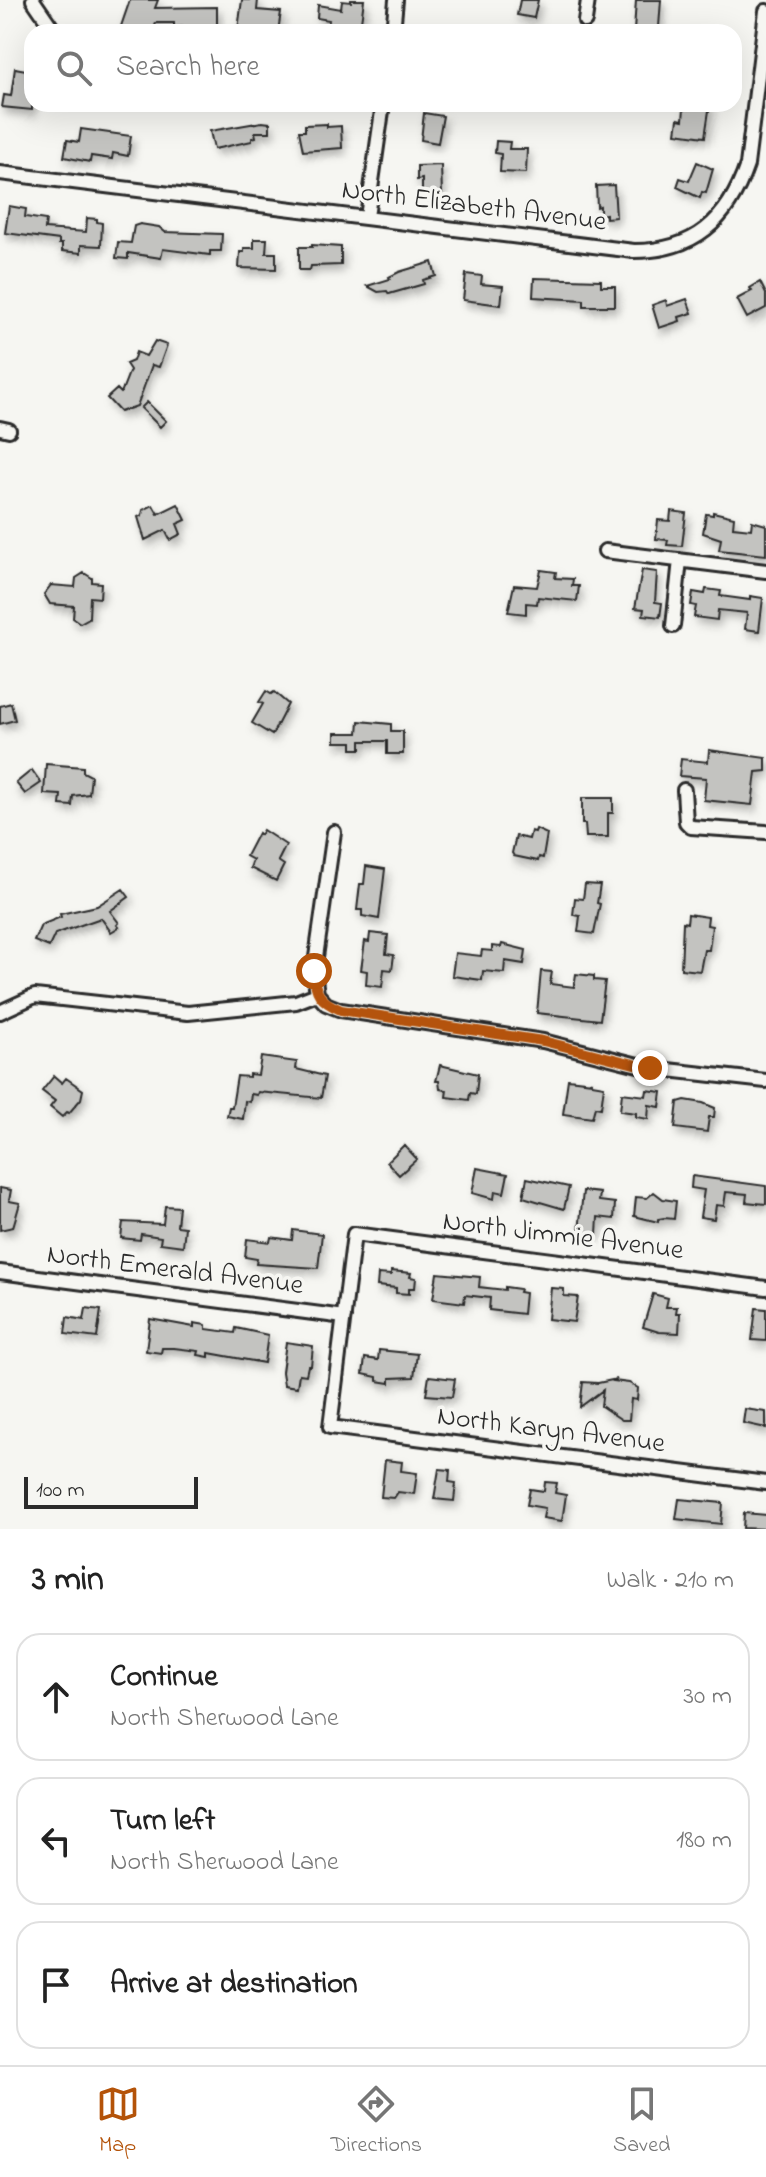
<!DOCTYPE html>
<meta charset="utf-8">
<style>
body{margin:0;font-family:"Indie Flower",sans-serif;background:#f2f2f2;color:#222}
.scale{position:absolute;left:24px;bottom:20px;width:174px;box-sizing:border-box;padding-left:8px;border:4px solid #2b2b2b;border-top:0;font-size:22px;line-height:28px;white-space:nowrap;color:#2b2b2b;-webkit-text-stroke:6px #f6f6f2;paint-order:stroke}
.stop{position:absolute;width:24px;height:24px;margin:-18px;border:6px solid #b45309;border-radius:50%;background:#fff}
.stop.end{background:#b45309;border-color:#fff;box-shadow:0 2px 8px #0008}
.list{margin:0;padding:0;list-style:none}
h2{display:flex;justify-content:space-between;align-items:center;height:104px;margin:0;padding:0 32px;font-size:34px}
h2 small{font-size:26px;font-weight:400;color:#767676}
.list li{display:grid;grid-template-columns:52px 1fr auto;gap:24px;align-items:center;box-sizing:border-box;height:128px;margin:0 16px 16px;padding:0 16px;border:2px solid #e0e0e0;border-radius:24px}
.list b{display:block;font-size:30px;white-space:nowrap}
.list p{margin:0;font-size:26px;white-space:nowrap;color:#767676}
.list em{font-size:26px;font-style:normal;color:#767676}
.icon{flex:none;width:44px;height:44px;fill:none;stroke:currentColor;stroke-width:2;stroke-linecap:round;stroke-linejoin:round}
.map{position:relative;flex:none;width:766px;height:1529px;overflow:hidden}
.search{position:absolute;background:#fff;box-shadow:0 8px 32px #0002;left:24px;right:24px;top:24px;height:88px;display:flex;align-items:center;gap:20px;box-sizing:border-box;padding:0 28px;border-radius:24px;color:#767676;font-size:30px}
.sheet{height:536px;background:#fff}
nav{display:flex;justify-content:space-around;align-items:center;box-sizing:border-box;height:112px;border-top:2px solid #e0e0e0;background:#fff;font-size:22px;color:#767676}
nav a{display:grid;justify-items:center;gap:4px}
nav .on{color:#b45309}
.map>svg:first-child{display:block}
.building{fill:#c3c3c0;stroke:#2b2b2b;stroke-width:2;filter:url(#shadow)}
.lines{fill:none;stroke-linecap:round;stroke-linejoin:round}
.minor-casing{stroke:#2b2b2b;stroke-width:18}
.minor{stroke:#f6f6f2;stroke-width:12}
.route{stroke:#b45309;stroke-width:10}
.labels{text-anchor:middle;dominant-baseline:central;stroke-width:7;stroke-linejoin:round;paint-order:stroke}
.street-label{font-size:28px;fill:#2b2b2b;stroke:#f6f6f2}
</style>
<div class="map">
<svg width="766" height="1529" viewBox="0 0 766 1529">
<defs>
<filter id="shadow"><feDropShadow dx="3" dy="5.5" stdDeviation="4" flood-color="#0004"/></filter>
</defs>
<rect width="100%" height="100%" fill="#f6f6f2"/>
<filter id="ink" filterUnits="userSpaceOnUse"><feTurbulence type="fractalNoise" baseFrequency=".0125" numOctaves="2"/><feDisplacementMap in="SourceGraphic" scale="16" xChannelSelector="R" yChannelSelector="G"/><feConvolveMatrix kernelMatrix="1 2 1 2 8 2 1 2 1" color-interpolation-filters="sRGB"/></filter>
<g filter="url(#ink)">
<path class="building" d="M130,0h28l-3,8 62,-1v19l-43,1v-4h-18l-3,9h-34z
M242,0h16l-1,10 24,2 -3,20 -40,-3z
M351,0h13l-4,29h-22v-3l-10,-1 1,-5 -12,-2 1,-13 23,4 1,-8 9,1z
M520,0h18l-4,18 -17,-3z
M636,0h25l-2,27h-4v5l-21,-1z
M15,68l17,3v39l-30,-3 2,-12 7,1z
M689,104h21l-5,33 -29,-4 2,-14 5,1 1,-12 4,1z
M424,113l19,3 -5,27 -17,-3z
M262,122l8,1v9h-15l1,5 -4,1v3l-38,8 -4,-18z
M327,124v3l14,-1 1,22 -39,3 -4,-20h6v-6z
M81,129l50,7 -3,20 -15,-3 -1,6 -21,-3 -1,6 -26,-5 3,-17 12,2z
M496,141l14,1 -1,7h18l-1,24 -26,-1 1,-18 -6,-1z
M697,162l16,7 -7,24 -4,-1 -2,6 -23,-11 3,-9 9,3z
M441,165l1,29h-20v-15l-5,1v-14z
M614,185l2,32 -10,1v-4l-6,1v-9l-3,1 -1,-21z
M9,206l17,3 -1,8 21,3 -1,9 41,3 1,-14 10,1v3l5,1 -1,23 -20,-1v8l-19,-2v-7h-3v-4l-54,-7z
M140,224l19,3 6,5 57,2 -1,17h-11v4l-47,-6 -2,9 -33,-5v6l-12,-1 2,-16 13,1 3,-17z
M254,239h13l-1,14h10v16l-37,-1 1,-16h4v-4h10z
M312,245l29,2v18l-30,1 -1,4h-11v-23h13z
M432,262l4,14 -13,4 1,4 -35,10 -2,-3 -9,1 -11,-6 23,-7 -1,-2 10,-5z
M466,274l16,2 -1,8 22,2 -2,19 -38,-5z
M534,278l67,2v6h14v20h-31v-6l-51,-3z
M760,282l6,12v14l-19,10 -10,-19 15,-8 -2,-3z
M687,299l5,14 -13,4 1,4 -21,7 -7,-23 14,-5 1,6z
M155,341l12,4 -8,22 -7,-2 -15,41 -17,6 -13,-14 10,-9 4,4 9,-23 -4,-6 7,-3 3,-9 10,4z
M147,402l19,19 -6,6 -19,-19z
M178,504l8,16 -9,4 4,10 -11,6 -5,-10 -20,10 -7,-23 4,-2 1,-5 10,-5 5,9z
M671,511l15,2 -4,33 -15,-1 1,-5 -12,-1 2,-19 12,1z
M713,512l21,5 -1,10 18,2 1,-8 14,4v30l-47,-5 2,-11 -18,-6 3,-19 7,1z
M541,570l15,2 -1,6 18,1 -1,7h7l-2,15 -39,-4 -1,7 -11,-1v11l-18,-2 6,-27 23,2z
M642,570l15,2 -2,30 7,1 -2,14 -17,-2 1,-6 -9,-1z
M84,573l8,5v4l9,1 -1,15 -10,-1 -1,21 -9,5 -7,-5 1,-12 -24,-2 -6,-10 7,-9 24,2 1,-9z
M706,589l15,2 -1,5 30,4v-4l13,2 -4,33 -14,-2 2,-16 -29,-3 -1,10 -23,-3 2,-11 -5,-1 2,-13 12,2z
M266,691l5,3 3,-2 14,12 -16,31 -20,-12 11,-19 -4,-2z
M11,703l4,17 -15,4v-18z
M359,721l32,3v7h12v23h-16v-13h-26v8h-9v-7h-17v-9h23z
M709,750l57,8v13l-10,1 -4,33 -48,-5 2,-22 -27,-2 2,-17 27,3z
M46,764l37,3v5l8,4 -2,18 -16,2 -1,10 -12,-1 1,-10 -17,-1z
M32,770l9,13 -16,11 -9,-11z
M582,798h31v15h-5v24h-22l-1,-13h-3z
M536,829l11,5 -4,24 -4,-1 -1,4 -24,-5 -2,-3 4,-17 13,3 2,-8 4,1z
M263,830l23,15 -8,16 6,4 -8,16 -26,-13 3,-8 -7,-4 12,-23 2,2z
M366,866l19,3 -6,50 -17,-3v-6h-5l3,-26h4z
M585,884l15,1 -3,18 3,1 -6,30 -16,-2 2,-16 -7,-1 2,-17 8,1z
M123,889l6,8 -19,14 9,12 -2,2 2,2 -8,5 -10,-14 -46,16 -6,13 -15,-6 7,-16 20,-8 -1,-3 37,-8z
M688,914l20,3 -1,8 5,1 -3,24h-5l-4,21 -19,-2 2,-47 4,1z
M370,933l18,2 -2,19 8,1 -2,15 -8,-1 -2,18 -16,-2 1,-14 -6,-1 4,-29 4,1z
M502,944l24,6 -2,14 -19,-3 -1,12 -21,-2 -1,9 -30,-4 3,-23 26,3 1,-6 10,1v-5l9,1z
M541,971l11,1 -2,12 24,3 2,-13 18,2v4l11,1 -5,39 -63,-7z
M261,1057l36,5 -1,7 29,7 -4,22 -63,-6 -1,3 -6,-1 -1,8 -5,-1 -2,18 -16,-3 2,-9h3l5,-31 12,1v-3l9,1z
M440,1065l38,9 -2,20 -6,-1 -1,7 -23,-3 1,-7 -7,-1 -1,-8h-3z
M54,1076l8,7 4,-5 17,12 -2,9 -12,14 -2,-1 -5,5 -12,-10 5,-6 -13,-10z
M568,1079l24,3v2l12,2 -3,22 -6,-1 -3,11 -29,-4z
M647,1090l15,2 -2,15 -11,-2 -1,14 -12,-2v-4l-16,-2 2,-18 24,3z
M685,1100l18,3 12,5 -1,9h-5l-2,15 -32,-4 3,-26z
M404,1145l13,14 -18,16 -12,-13z
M477,1168l31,6 -4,19 -9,-2 -1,8 -22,-6z
M692,1176l74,10v18l-20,-2 1,-8 -21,-2 -2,14 -8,-1 -2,14 -14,-2 4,-27 -13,-2z
M527,1178l42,9 -5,22 -41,-12z
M0,1188l11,2 -2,11 11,2 -7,24 -13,3z
M583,1191l17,2 -1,8 16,2 -1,16 -16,-2 -1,17 -18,-2z
M654,1192l9,7 13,2 -2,18 -10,-1 -6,1v3l-24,-6 2,-19 11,1z
M165,1206l14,1 -2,19 8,1 -2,19 -23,-3 1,-6 -20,-3 -1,6 -19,-2 2,-16 40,2z
M293,1230l29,4 -4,34 -62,-4 1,-5 -12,-2 2,-18 23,3 1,-5 21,3z
M391,1271l20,2 -1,4 6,1 -1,10h-6v6l-13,-1v-5l-19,-2 1,-12 13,1z
M437,1273l43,4 -1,10 26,3v-3l15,2 -1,3 6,1 -2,21 -34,-4 1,-12 -25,-3 -1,8 -31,-4z
M551,1288l13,1v7l14,1 -4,25 -26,-3z
M653,1294l15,4 -2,9h11l-1,6h4l-1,20 -20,-1 -16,-5z
M86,1308l15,2 -4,28 -32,-4 2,-17 17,3z
M756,1308l10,1v32l-14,-1z
M150,1319l44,8v-4l12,2v4l29,4 1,-5 32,7 -4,28 -55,-10v4l-11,-2 1,-4 -25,-3h-12l-1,5 -15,-2z
M286,1342l27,4 -2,20h-3l-2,9 -7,-1 -2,13 -13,-2 -2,-13z
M379,1350l38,4 -3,23 -24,1v5l-13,-2v-4l-14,-3 2,-16 13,2z
M429,1376l26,3 -3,18 -26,-2z
M617,1379l-3,2 15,2 9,5 -1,12 -6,-1 -2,21h-7l-21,-14 2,-16 -23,17 3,-25 15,1z
M745,1409l21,3v16l-23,-5z
M385,1460l17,2 -1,9 16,2 -3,21 -16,-2 -4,6 -13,-1z
M439,1469l11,1 -1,12 7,1 -2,18 -20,-2z
M545,1482l12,1 -2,10 11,2 -4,26 -19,-3 2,-10 -18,-3 3,-16 14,2z
M679,1499l44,4 -2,21 -45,-5z
M744,1513l22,2v14l-23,-1z"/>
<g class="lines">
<g class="minor-casing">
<path id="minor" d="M33,0l22,32
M585,21l3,-21
M393,32l3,-32
M0,173l634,78c60,0 94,-30 113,-86l19,-154
M367,217l16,-113
M0,428l9,2
M605,551l161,20
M673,626l7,-66
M684,790l2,32 5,5 75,5
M317,994l-3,-23 20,-139
M0,1012l35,-16 153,17 108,-11 21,-8 9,10 15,6 202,31 107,27 116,13
M0,1272l344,45
M766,1288l-412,-54 -24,193 436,56"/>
</g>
<use href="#minor" class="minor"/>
</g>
</g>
<g class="lines" filter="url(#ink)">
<path class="route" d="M314,971c0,22 7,31 27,39l202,31 107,27"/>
</g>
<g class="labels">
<g class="street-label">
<text transform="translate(474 207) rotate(7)">North Elizabeth Avenue</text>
<text transform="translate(563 1237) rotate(7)">North Jimmie Avenue</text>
<text transform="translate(175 1271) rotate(7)">North Emerald Avenue</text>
<text transform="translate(551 1431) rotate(7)">North Karyn Avenue</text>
</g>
</g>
</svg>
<div class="scale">100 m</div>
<div class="stop" style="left:314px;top:971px"></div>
<div class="stop end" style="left:650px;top:1068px"></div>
<div class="search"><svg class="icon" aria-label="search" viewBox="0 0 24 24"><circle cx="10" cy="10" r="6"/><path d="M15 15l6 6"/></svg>Search here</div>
</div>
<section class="sheet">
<h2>3 min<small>Walk · 210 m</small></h2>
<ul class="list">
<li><svg class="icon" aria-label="ahead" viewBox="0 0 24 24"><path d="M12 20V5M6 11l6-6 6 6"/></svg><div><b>Continue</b><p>North Sherwood Lane</p></div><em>30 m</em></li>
<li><svg class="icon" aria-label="left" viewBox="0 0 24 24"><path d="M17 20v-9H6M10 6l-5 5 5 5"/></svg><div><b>Turn left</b><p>North Sherwood Lane</p></div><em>180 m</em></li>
<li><svg class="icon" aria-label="arrive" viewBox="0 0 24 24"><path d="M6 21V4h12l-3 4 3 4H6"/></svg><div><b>Arrive at destination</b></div></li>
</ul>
</section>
<nav>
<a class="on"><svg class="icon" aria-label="map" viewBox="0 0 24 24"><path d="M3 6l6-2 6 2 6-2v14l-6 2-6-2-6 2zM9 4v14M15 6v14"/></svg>Map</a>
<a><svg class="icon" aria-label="directions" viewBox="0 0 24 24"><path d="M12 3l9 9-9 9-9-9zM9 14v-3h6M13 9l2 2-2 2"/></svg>Directions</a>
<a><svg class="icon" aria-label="saved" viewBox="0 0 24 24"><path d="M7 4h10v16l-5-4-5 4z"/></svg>Saved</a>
</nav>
